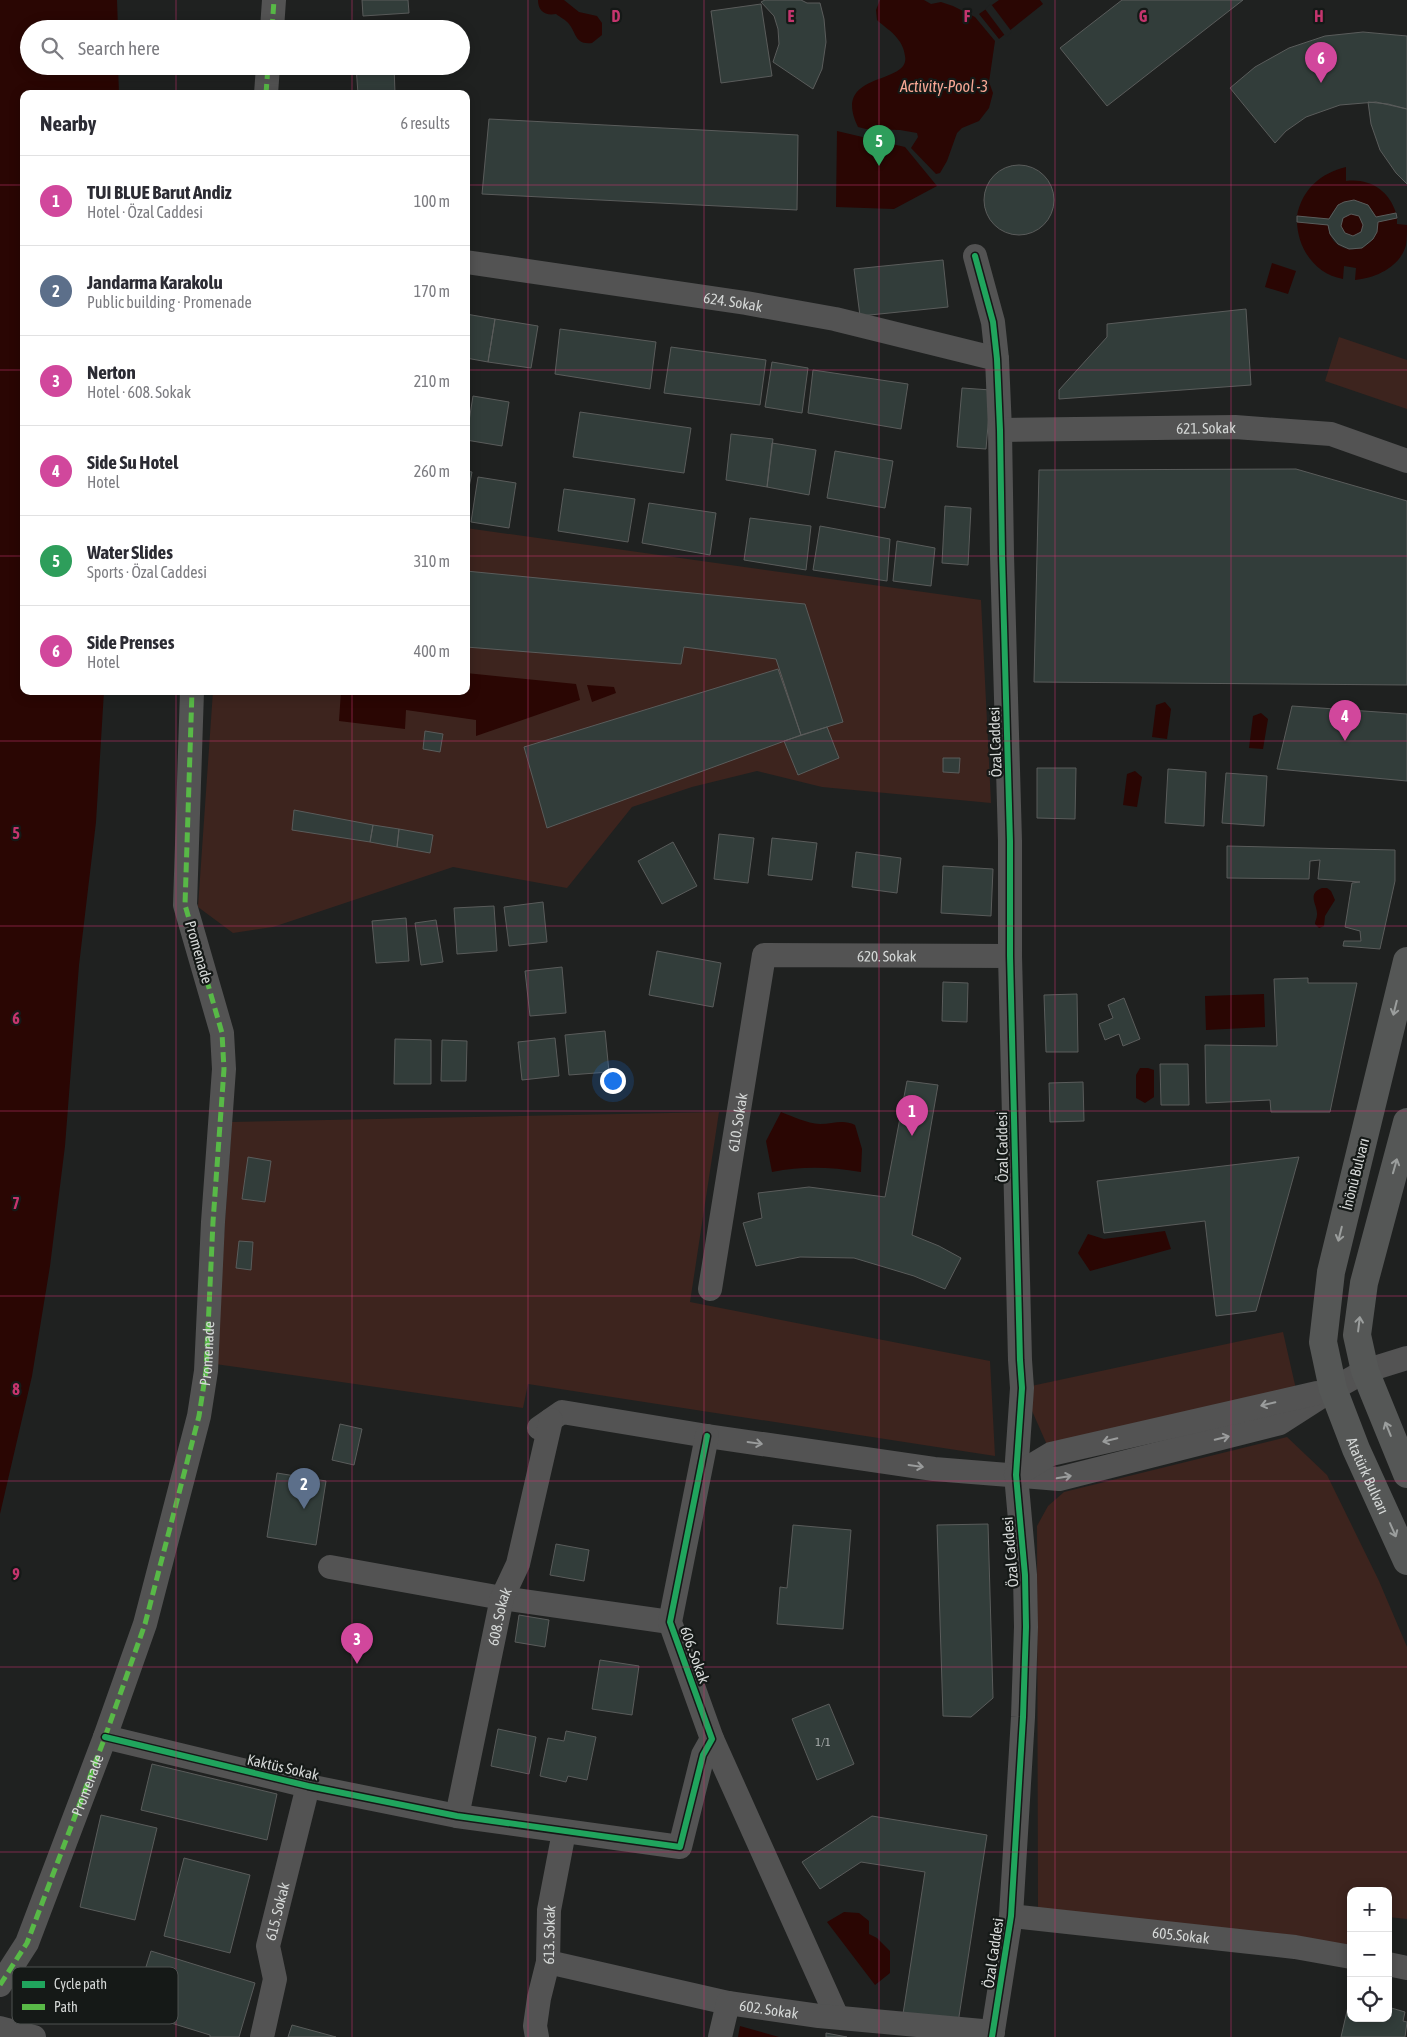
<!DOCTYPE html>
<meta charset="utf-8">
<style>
body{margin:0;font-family:"Asap Condensed",sans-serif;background:#f7f7f7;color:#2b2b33}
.controls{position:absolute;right:15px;bottom:15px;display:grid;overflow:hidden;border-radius:10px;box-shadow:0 2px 12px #0003}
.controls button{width:45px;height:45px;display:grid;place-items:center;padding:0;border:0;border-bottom:1px solid #e1e1e2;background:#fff;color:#2b2b33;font:25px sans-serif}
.you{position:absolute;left:612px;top:1080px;width:18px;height:18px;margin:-12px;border:4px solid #fff;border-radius:50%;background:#1a73e8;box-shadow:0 0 0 8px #1a73e833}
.badge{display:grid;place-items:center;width:32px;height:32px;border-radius:50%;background:#0b8043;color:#fff;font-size:16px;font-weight:700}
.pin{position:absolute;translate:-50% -41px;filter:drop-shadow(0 1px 2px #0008)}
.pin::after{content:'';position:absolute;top:26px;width:18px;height:15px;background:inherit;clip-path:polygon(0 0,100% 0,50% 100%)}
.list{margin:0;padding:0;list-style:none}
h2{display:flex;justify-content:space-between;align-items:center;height:65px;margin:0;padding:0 20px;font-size:21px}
h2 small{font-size:16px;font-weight:400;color:#7c7c81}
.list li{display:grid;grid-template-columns:32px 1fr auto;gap:15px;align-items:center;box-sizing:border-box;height:90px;padding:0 20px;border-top:1px solid #e1e1e2}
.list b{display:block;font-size:19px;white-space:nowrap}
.list p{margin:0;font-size:16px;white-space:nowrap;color:#7c7c81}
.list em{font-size:16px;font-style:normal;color:#7c7c81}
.icon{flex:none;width:28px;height:28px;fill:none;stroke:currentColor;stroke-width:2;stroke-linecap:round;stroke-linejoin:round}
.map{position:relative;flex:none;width:1407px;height:2037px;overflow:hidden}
.search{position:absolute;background:#fff;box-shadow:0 2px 12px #0003;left:20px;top:20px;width:450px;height:55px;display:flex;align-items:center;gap:12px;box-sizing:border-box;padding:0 18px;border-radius:28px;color:#7c7c81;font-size:19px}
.panel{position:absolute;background:#fff;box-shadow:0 2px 12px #0003;left:20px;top:90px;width:450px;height:605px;border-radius:10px}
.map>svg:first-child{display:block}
.green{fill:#3d241e}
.water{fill:#2a0603}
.pier{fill:#1f2120}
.building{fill:#323d3a;stroke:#5a5c5b;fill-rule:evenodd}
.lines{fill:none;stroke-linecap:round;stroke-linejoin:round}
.street{stroke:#535353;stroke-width:24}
.secondary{stroke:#555756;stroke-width:28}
.quiet{stroke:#58b947;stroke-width:5;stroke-dasharray:10 5;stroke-linecap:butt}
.cycleway-casing{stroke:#151917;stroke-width:9}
.cycleway{stroke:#20a55d;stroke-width:6}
.oneway{stroke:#9b9e9d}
.oneway2{stroke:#9a9c9c}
.grid{fill:none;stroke:#c5356e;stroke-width:1;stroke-opacity:0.55}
.labels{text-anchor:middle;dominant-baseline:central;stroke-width:4.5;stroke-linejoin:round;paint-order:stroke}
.number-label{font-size:12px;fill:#acb1b0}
.street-label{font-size:15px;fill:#d5d8d7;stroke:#151917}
.water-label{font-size:16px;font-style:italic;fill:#f9a895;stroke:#151917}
.key{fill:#151917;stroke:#4f5251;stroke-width:1}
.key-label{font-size:14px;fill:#d5d8d7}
.grid-label{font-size:16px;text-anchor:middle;font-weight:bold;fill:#c5356e;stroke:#151917;stroke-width:4.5;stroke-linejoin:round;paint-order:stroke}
</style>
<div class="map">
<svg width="1407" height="2037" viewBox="0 0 1407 2037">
<rect width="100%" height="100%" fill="#1f2120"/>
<path class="green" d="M1339,337l68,23v49l-82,-28z
M466,528l515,72 10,203 -169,-16 -65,-16 -65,16 -60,20 -65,81 -114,-21 -180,60 -40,6 -35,-26 15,-216h253z
M719,1112l-29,190 300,59 5,95 -467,-72 -5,24 -308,-44 17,-242z
M1283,1332l15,66 -247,56 -29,-66z
M1287,1437l40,38 52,106 28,66v272l-19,-2v-26h-37v57l-313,-40 -1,-382 11,-20 16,-14z"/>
<path class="water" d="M0,0h117l1,29h-89v37h89l1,28h-95v597h80l-8,131 -17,143 -14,181 -15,120 -18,110 -32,138z
M538,0h26l15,12 18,4 5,7v12l-10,8c-17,2 -15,-9 -23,-19 -3,-4 -9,-7 -13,-10 -11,2 -18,-3 -18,-14z
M880,0h44l7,4 10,-2 12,4 22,11 20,24 -6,41 4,11 -4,15 -10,13 -17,7 -5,5 -10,28 -7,12 -4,1 -25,-26 7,-11 -1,-4 -17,-3 -34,-1 -8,-2c-28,-57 53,-41 47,-71 -1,-7 -3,-12 -8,-18 -5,-7 -14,-12 -20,-18l-1,-10z
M999,0h41l3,4 -44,35 -20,-25z
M837,131l68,16 32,39 -43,23 -58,-2z
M1346,167v14c23,-3 43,9 50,32l-20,4c-11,-23 -38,-21 -47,2l-32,-3c5,-27 24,-43 49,-49z
M1341 225a11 11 0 1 1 22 0a11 11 0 1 1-22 0Z
M1397,218v6l10,1c0,6 0,14 -1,20 -6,22 -30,33 -51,35l1,-12 -12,-2 -1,13c-28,-5 -45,-30 -46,-57l31,3c2,34 50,32 50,-3z
M1272,263l24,8 -8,23 -23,-7z
M466,673l110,11 4,16 -104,36v-16l-70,-10 -1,19 -66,-8 2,-30h125z
M587,685l27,2 2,6 -24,9z
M1165,702l6,7 -4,30 -15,-2 4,-32z
M1261,713l7,6 -5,30 -14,-1 4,-32z
M1135,771l7,6 -5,30 -14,-2 4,-31z
M1322,888h5l4,3 4,9 -10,16 -1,10 -5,2 -4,-4c0,-3 2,-6 2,-9 1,-10 -11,-21 5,-27z
M1264,994l1,33 -59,3 -1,-34z
M1140,1068h8l6,2v27l-9,6 -9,-5v-23z
M781,1112c13,5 25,11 39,12 13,0 23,-5 35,1l7,24 -1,23c-31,-5 -58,-6 -89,0l-6,-31z
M1165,1231l6,18 -81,22 -12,-18 10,-19 16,5z
M844,1912l15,1 10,8v13l8,4 13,13v22l-15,12 -48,-63z
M740,2026l39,11h-41z"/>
<path class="pier" d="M991,4l21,28 -6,5 -21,-28z"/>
<path class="building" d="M362,0h46l1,13 -46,3z
M765,0h36l6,3h13l4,16 2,23 -4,27 -9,20 -40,-27 6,-18 -1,-15 -4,-13 -13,-14z
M1122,0h121l-136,106 -47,-58z
M761,4l11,72 -51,7 -10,-72z
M391,23v6h-37v-4z
M1363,32l44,4v73l-31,-7 -36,3 -34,12 -20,14 -11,12 -45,-55 25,-21 34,-19 36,-12z
M356,66h38l1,27 -37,1z
M1368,102l20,2 19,5v75l-11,-11 -16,-23 -9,-26z
M489,119l309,16 -1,75 -315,-16z
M984 200a35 35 0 1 1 70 0a35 35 0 1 1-70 0Z
M1354,200l14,5 8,12 20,-4 1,5 -19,4 -1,10 -4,7 -11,9 -13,1 -11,-5 -8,-10 -2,-9 -31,-3v-6l32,3 9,-14 6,-3zM1351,214l8,2 4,9 -2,7 -8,4 -8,-3 -4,-7 2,-8z
M943,260l5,47 -88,9 -6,-47z
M1246,309l5,76 -192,14v-9l48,-53v-13z
M466,314l29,5 -7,43 -22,-4z
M495,319l43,7 -7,42 -43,-6z
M560,329l96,13 -6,47 -95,-15z
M671,347l95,13 -6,45 -96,-12z
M772,362l36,6 -6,45 -37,-6z
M813,370l95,14 -7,45 -93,-16z
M962,388l29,2 -5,59 -29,-2z
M473,396l36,6 -7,44 -36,-6z
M580,412l111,16 -7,45 -111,-16z
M731,434l42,5 -6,48 -41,-7z
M772,443l44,7 -7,45 -42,-8z
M835,451l58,10 -8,47 -58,-10z
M1296,469l111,32v184l-373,-3 5,-212z
M466,471l6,1 -6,31z
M478,477l38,6 -7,45 -38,-6z
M564,489l71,10 -7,43 -70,-11z
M649,503l67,10 -6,42 -68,-12z
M945,506l26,2 -3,57 -26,-2z
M750,518l61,8 -5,44 -62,-10z
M820,526l70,13 -3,42 -74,-11z
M897,541l38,7 -4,38 -38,-5z
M466,571l339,33 38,118 -42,13 -25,-76 -92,-12 -3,17 -215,-17z
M778,669l23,66 -254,93 -23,-81z
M1292,706l115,8v67l-130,-12z
M827,727l12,31 -41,17 -14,-34z
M425,731l18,3 -3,18 -17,-3z
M943,758h17l-1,15 -16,-1z
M1037,768h39l-1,51 -38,-1z
M1168,769l38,3 -2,54 -39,-3z
M1226,773l41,3 -3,50 -42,-3z
M294,810l79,15 -3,17 -78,-12z
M373,825l26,4 -2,18 -27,-5z
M399,829l34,6 -3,18 -33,-6z
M719,834l35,4 -6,45 -34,-4z
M772,838l45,5 -5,37 -44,-5z
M673,842l24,44 -35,18 -24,-43z
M1227,846l168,4v31l-15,68 -37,-3 1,-5h17l-1,-10 -15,-4 7,-44 8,-1 -42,-3 2,-19 -10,1 -1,18 -82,-1z
M856,852l45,6 -4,35 -45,-6z
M943,866l50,3 -2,47 -50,-3z
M543,902l4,40 -38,4 -5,-39z
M494,906l3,45 -40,3 -3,-46z
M406,918l3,43 -33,2 -4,-42z
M436,920l7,42 -22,3 -6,-42z
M657,951l64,12 -8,44 -64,-12z
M562,967l4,46 -36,3 -5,-45z
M1308,978v5h49l-27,129h-59l-1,-12 -64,3 -1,-58 72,1 -3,-67z
M943,982l25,1 -1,39 -25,-1z
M1077,994l1,58h-32l-2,-57z
M1124,998l16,41 -17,7 -4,-12 -14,6 -6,-16 14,-6 -5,-13z
M605,1031l4,41 -40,3 -4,-40z
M555,1038l4,38 -37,4 -4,-38z
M395,1039l36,1v44h-37z
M442,1040l25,1 -1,40h-25z
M1160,1064h28l1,41h-28z
M907,1081l31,4 -26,150 27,11 22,12 -16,31 -31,-13 -60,-18 -54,-1 -44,9 -13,-43 19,-5 -4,-25 51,-6 76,10z
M1083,1082l1,39 -34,1 -1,-39z
M248,1157l23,4 -6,41 -23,-3z
M1299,1157l-43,154 -40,5 -11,-95 -101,12 -7,-52z
M239,1241l14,1 -2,28 -15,-2z
M340,1424l22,5 -8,36 -22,-5z
M277,1473l49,8 -10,64 -49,-8z
M988,1524l5,174 -22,19 -28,-1 -6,-191z
M793,1525l58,5 -8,99 -66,-5 3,-37 7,1z
M556,1544l33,6 -5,31 -34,-6z
M519,1615l30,5 -4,27 -30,-5z
M600,1660l39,6 -7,49 -40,-6z
M829,1704l25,60 -37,16 -25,-61z
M498,1729l38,8 -7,37 -38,-8z
M566,1731l30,6 -9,43 -19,-4 -2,6 -26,-6 8,-38 16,3z
M152,1764l125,30 -10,46 -126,-30z
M101,1815l56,13 -22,92 -55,-13z
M872,1816l115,19 -29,188 -55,-9 22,-142 -64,-10 -41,27 -18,-27z
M184,1858l66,17 -20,78 -66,-17z
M151,1951l104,32 -16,54h-29v-2l-78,-24z
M1350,1998l1,20h37v-11l17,5 -2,9 4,1 -2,15h-64z
M292,2025l44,12h-48z
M826,2033l21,4h-21z"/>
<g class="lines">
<g class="street">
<path d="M272,29l2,-29"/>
<path d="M266,94l2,-28"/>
<path d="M975,256l18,66 4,37 3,71 2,125 8,286v115l10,404 2,28 -6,87 9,100 1,52 -3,90 -12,199 -19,121"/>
<path id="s1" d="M466,262l280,41 89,16 162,40"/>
<path id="s2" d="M1000,430l235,-3 96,7 76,27"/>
<path id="s3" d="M710,1289l54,-334 246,1"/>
<path d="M539,1428l23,-16 145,24 227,33 125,10 221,-56 53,-34 32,-18 42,-13"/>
<path d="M1016,1475l35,-21 266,-61"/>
<path d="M330,1567l172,31 168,24"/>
<path d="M105,1737l203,49 149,30 223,31 23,-92 9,-16 -42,-117 37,-186"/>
<path d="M712,1739l125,278"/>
<path id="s4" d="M457,1816l45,-218 16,-34 33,-144"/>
<path id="s5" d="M1011,1916l284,31 56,10"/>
<path id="s6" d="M548,1962l180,41 91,13 174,16"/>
<path d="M1388,1964l19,4"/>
<path d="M0,1985l27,-42 78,-206 40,-113 54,-208 7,-45 7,-149 11,-153 -2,-36 -37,-128 7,-214"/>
<path d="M0,2028l34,9"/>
<path id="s7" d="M262,2037l13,-58 -7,-33 40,-160"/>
<path id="s8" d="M537,2037l-2,-11 4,-28 9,-36 1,-52 15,-78"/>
<path d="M720,2037l8,-34"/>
</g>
<g class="secondary">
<path id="s9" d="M1407,961l-76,311 -8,70 10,47 23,60 51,112"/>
<path d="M1407,1122l-43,161 -7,52 8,36 42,103"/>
</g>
<g class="quiet">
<path d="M272,29l2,-29"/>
<path d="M266,94l2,-28"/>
<path id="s10" d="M0,1985l27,-42 78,-206 40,-113 54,-208 7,-45 7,-149 11,-153 -2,-36 -37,-128 7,-214"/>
</g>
<g class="cycleway-casing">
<path id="cycleway" d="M975,256l18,66 4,37 3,71 2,125 8,286v115l10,404 2,28 -6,87 9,100 1,52 -3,90 -12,199 -19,121
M105,1737l203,49 149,30 223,31 23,-92 9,-16 -42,-117 37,-186"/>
</g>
<use href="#cycleway" class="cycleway"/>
</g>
<defs><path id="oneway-shaft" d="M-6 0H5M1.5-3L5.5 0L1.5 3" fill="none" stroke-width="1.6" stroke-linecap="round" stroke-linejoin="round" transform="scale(1.25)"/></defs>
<g class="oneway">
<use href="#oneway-shaft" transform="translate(1395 1008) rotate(104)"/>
<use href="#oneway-shaft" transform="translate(1395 1166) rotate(-74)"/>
<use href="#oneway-shaft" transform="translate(1340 1234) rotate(104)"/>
<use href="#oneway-shaft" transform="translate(1359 1324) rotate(-83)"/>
<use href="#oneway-shaft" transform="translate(1388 1429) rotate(-112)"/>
<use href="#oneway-shaft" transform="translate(1393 1530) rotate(66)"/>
</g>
<g class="oneway2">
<use href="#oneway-shaft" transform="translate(1268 1404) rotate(167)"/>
<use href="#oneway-shaft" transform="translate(1222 1438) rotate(-14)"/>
<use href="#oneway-shaft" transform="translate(1110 1440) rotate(167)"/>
<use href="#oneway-shaft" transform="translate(755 1443) rotate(8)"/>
<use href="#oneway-shaft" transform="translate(916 1466) rotate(8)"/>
<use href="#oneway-shaft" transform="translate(1064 1477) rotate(-10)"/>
</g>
<path class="grid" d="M176,0v29M352,0v29M528,0v2037M704,0v2037M879,0v2037M1055,0v2037M1231,0v2037M176,66v28M352,66v28M0,185h24M466,185h941M0,370h24M466,370h941M0,556h24M466,556h941M176,691v1346M352,691v1346M0,741h1407M0,926h1407M0,1111h1407M0,1296h1407M0,1481h1407M0,1667h1407M0,1852h1407"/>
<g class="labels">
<g class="number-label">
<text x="823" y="1742">1/1</text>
</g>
<g class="street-label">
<text stroke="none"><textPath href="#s1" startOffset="270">624. Sokak</textPath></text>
<text stroke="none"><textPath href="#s2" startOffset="206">621. Sokak</textPath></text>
<text transform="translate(995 742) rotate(-92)">Özal Caddesi</text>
<text transform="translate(199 952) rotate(74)">Promenade</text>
<text stroke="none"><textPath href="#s3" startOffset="461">620. Sokak</textPath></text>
<text stroke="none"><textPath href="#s3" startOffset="169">610. Sokak</textPath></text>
<text transform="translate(1002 1147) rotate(-91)">Özal Caddesi</text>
<text transform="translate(1355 1174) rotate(-76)">İnönü Bulvarı</text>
<text stroke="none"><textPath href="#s10" startOffset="668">Promenade</textPath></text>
<text stroke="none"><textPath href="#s9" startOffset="532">Atatürk Bulvarı</textPath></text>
<text transform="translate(1010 1552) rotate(-95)">Özal Caddesi</text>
<text stroke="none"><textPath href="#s4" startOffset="204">608. Sokak</textPath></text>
<text transform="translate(695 1655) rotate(70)">606. Sokak</text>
<text transform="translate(283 1767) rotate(13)">Kaktüs Sokak</text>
<text stroke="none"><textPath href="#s10" startOffset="219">Promenade</textPath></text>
<text stroke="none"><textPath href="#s7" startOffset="129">615. Sokak</textPath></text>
<text stroke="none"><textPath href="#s8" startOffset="104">613. Sokak</textPath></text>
<text stroke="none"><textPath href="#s5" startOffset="171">605.Sokak</textPath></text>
<text transform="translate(993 1953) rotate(-82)">Özal Caddesi</text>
<text stroke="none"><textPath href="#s6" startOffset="226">602. Sokak</textPath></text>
</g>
<g class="water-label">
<text x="944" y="86">Activity-Pool -3</text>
</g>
</g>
<rect x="12" y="1967" width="166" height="57" rx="8" class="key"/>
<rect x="22" y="1981" width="23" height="7" fill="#20a55d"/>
<rect x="22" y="2004" width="23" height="6" fill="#58b947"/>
<g class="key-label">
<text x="54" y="1989">Cycle path</text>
<text x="54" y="2012">Path</text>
</g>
<g class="grid-label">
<text x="616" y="22">D</text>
<text x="791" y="22">E</text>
<text x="967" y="22">F</text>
<text x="1143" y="22">G</text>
<text x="1319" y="22">H</text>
<text x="16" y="839">5</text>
<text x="16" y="1024">6</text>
<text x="16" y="1209">7</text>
<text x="16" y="1395">8</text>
<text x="16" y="1580">9</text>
</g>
</svg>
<div class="controls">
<button>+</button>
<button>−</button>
<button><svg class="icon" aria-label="locate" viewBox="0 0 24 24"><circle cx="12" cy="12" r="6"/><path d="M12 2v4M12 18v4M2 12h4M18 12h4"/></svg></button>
</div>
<div class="you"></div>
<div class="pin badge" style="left:912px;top:1136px;background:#d1479c">1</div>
<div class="pin badge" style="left:304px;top:1509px;background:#5c6f8a">2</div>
<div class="pin badge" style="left:357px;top:1664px;background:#d1479c">3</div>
<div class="pin badge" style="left:1345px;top:741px;background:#d1479c">4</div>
<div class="pin badge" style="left:879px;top:166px;background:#2e9e5b">5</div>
<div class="pin badge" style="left:1321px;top:83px;background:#d1479c">6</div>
<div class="search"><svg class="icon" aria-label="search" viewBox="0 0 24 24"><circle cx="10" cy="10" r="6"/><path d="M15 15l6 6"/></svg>Search here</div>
<section class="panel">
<h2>Nearby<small>6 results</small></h2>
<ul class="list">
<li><span class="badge" style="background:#d1479c">1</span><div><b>TUI BLUE Barut Andiz</b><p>Hotel · Özal Caddesi</p></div><em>100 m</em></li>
<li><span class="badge" style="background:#5c6f8a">2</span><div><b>Jandarma Karakolu</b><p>Public building · Promenade</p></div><em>170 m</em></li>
<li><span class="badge" style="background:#d1479c">3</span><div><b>Nerton</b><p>Hotel · 608. Sokak</p></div><em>210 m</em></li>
<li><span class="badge" style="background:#d1479c">4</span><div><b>Side Su Hotel</b><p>Hotel</p></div><em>260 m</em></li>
<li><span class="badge" style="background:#2e9e5b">5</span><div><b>Water Slides</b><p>Sports · Özal Caddesi</p></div><em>310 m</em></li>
<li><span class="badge" style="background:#d1479c">6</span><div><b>Side Prenses</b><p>Hotel</p></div><em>400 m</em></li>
</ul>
</section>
</div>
